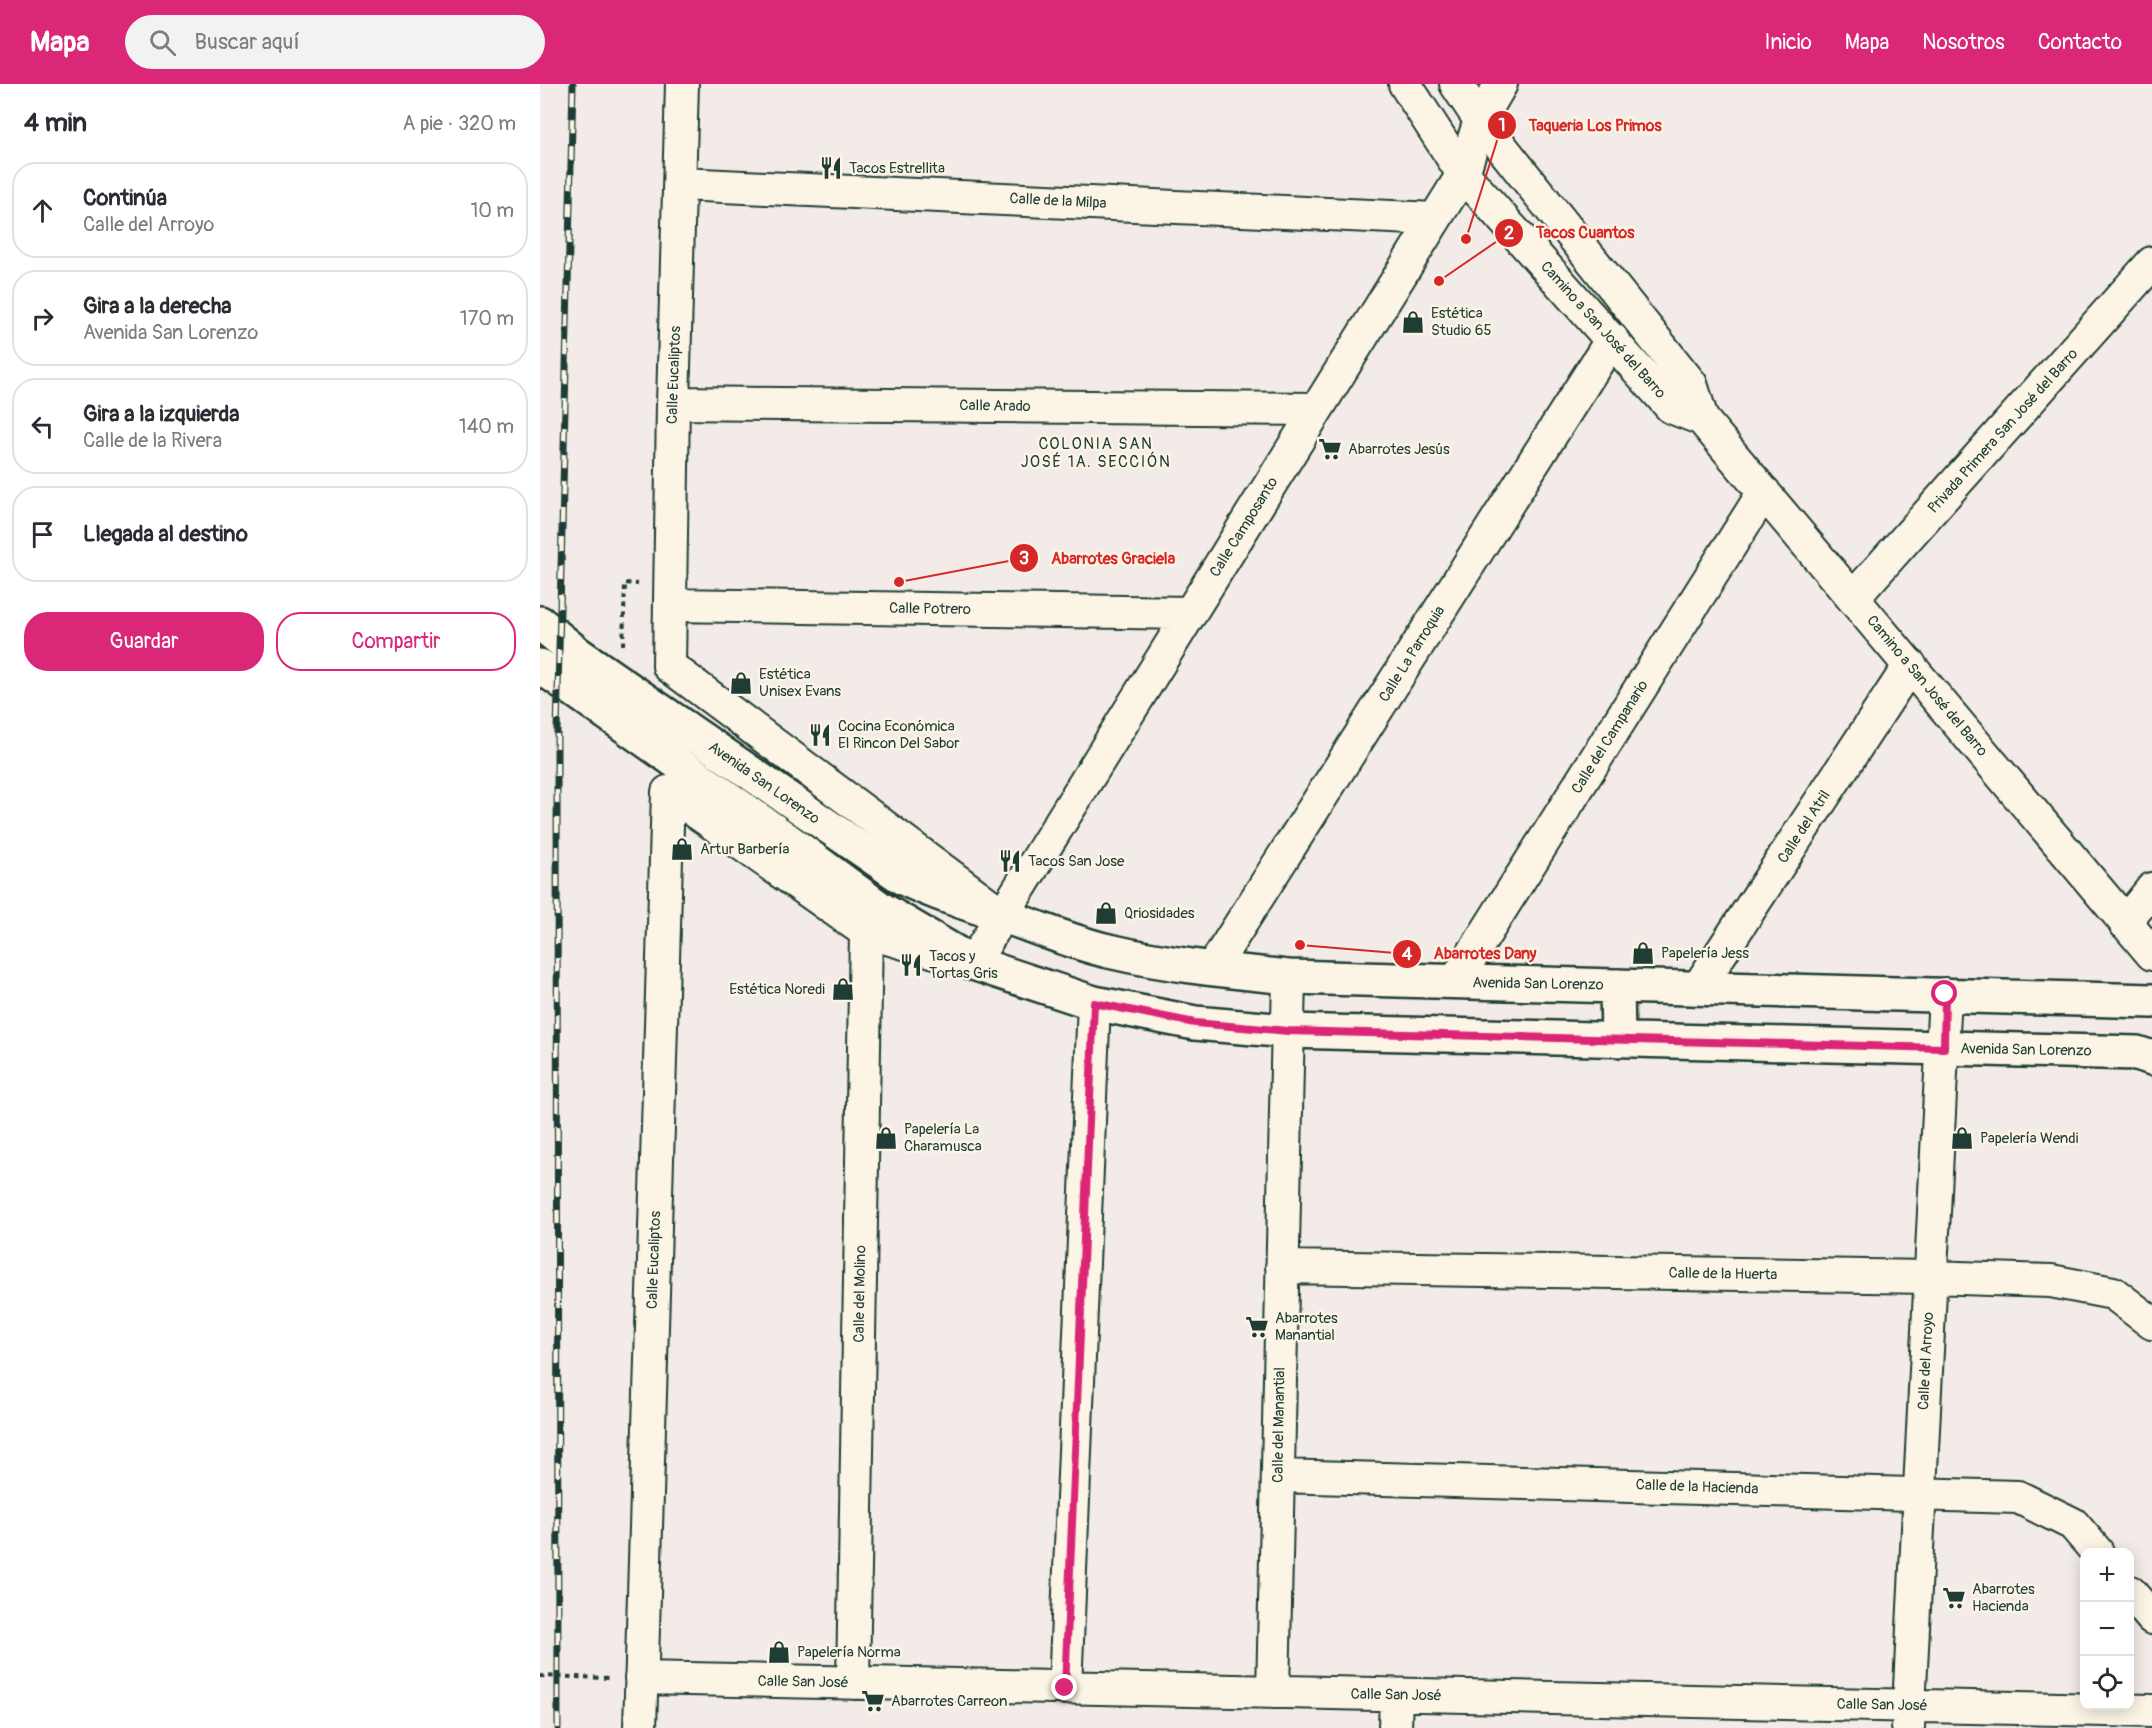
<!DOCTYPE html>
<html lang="es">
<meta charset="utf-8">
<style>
body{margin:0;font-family:Pangolin,sans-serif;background:#f2f2f3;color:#2b2b33}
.controls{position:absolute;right:18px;bottom:18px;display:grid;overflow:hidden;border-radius:12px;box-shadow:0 3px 15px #0003}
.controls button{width:54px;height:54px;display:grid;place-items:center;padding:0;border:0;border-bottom:2px solid #e1e1e2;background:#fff;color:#2b2b33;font:30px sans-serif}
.stop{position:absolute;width:18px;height:18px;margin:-14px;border:4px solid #db2777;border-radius:50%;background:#fff}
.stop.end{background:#db2777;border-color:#fff;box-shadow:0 2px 6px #0008}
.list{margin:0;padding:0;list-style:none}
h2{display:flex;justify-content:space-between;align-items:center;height:78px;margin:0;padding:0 24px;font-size:26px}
h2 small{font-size:20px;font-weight:400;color:#7c7c81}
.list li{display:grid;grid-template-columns:39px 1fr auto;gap:18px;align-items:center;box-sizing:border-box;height:96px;margin:0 12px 12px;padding:0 12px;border:2px solid #e1e1e2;border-radius:24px}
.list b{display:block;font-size:22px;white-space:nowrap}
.list p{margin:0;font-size:20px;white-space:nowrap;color:#7c7c81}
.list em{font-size:20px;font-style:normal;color:#7c7c81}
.actions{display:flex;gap:12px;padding:18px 24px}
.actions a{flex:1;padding:14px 0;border:2px solid #db2777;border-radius:24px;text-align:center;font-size:21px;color:#db2777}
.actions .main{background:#db2777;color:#fff}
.icon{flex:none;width:33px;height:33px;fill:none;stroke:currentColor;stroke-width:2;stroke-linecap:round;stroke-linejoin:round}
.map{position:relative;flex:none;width:1612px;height:1644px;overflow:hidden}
header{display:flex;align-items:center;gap:36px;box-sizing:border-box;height:84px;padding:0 30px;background:#db2777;color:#fff}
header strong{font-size:28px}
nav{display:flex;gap:33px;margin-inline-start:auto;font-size:21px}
.search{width:420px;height:54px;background:#f2f2f3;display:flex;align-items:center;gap:15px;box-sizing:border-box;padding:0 21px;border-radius:33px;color:#7c7c81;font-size:22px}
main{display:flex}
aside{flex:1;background:#fff}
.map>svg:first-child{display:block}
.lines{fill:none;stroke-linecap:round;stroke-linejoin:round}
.minor-casing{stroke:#1f3d34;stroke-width:36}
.tertiary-casing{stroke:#1f3d34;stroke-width:38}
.path{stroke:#1f3d34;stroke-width:4;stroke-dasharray:4.5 4.5;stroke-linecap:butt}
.minor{stroke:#fcf5e5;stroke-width:32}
.tertiary{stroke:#fcf5e5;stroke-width:33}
.rail-casing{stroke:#1f3d34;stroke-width:7}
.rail{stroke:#fcf5e5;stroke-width:4.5;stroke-dasharray:14;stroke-linecap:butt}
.route{stroke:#db2777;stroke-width:8}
.labels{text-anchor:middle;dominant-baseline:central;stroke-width:4.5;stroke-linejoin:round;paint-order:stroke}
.poi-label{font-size:15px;fill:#1f3d34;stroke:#fcf5e5;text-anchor:start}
.street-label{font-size:15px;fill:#1f3d34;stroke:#fcf5e5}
.neighbourhood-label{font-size:16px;letter-spacing:1.5px;fill:#1f3d34;stroke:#fcf5e5}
.leader{fill:none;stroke:#d62828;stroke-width:2}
.callout-dot{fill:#d62828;stroke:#fcf5e5;stroke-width:2}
.mark-label{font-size:18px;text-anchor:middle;font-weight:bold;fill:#fff}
.callout-label{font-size:16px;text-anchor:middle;font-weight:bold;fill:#d62828;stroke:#fcf5e5;stroke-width:4.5;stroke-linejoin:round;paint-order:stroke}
</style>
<header>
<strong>Mapa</strong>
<div class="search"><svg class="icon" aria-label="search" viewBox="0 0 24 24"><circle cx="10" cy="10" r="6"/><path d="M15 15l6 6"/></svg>Buscar aquí</div>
<nav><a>Inicio</a><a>Mapa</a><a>Nosotros</a><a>Contacto</a></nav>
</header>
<main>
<aside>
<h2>4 min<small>A pie · 320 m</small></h2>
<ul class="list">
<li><svg class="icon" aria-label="ahead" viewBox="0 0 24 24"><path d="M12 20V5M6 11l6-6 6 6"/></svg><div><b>Continúa</b><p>Calle del Arroyo</p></div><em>10 m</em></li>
<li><svg class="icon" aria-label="right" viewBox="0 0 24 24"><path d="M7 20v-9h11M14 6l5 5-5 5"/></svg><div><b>Gira a la derecha</b><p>Avenida San Lorenzo</p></div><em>170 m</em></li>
<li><svg class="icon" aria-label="left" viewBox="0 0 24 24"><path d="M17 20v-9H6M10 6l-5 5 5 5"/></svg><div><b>Gira a la izquierda</b><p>Calle de la Rivera</p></div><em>140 m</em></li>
<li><svg class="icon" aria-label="arrive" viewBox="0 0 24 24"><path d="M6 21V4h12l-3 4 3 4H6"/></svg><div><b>Llegada al destino</b></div></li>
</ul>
<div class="actions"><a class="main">Guardar</a><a>Compartir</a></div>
</aside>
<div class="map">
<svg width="1612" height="1644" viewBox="0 0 1612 1644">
<rect width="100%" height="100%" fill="#f3ebe8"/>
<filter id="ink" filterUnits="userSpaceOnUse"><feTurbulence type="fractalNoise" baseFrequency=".0167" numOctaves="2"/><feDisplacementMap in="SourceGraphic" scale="12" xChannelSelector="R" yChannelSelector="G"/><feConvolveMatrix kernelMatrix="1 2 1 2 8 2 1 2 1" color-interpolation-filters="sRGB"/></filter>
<g filter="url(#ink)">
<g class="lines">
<g class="minor-casing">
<path id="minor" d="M142,0l-9,319 -4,263 326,243
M865,0l58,90 208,233 31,12
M916,0l24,36 211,264 11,35 450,535
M140,100l755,35
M133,319l644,6
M1313,514l299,-335
M130,521l521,8
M128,708l198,140 107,31 490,-789 17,-54 21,-36
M1585,839l27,-34
M672,885l400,-630
M915,898l309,-490
M1158,904l212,-323
M742,1183l649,10 120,4 62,12 39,30
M738,1392l740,21 55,27 24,28
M1590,1508l22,26
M101,1594l1511,33
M313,1599l13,-751 11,-16
M525,1604l29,-685
M733,1608l16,-715
M1368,1643l37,-733
M100,1644l28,-936
M855,1644l1,-33"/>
</g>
<g class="tertiary-casing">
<path id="tertiary" d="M0,539l38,31 325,224c32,15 65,26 98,37 36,12 71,28 108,36 59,14 120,20 180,26l863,24
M0,582l246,173 95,70 92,54 121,40 101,20 93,8 849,22 15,5
M1077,902l1,54"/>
</g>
<path class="path" d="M83,561l2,-62 13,1
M0,1592l70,2"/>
<use href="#minor" class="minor"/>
<use href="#tertiary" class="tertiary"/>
<g class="rail-casing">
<path id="rail" d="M18,1644l-1,-997 16,-647"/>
</g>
<use href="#rail" class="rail"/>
</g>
</g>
<g class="lines" filter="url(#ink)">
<path class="route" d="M525,1604l29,-685 101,20 93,8 656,17 1,-54"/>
</g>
<defs>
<g id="restaurant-bare" transform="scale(1.8)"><path d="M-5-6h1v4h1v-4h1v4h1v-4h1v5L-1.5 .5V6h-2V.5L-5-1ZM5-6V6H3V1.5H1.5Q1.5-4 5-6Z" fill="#1f3d34" stroke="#fcf5e5" stroke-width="2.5" paint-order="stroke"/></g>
<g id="shop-bare" transform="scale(1.8)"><path d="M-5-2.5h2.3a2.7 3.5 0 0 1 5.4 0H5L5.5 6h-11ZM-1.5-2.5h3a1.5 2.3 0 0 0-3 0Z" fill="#1f3d34" stroke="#fcf5e5" stroke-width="2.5" paint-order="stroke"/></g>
<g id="supermarket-bare" transform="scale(1.8)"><path d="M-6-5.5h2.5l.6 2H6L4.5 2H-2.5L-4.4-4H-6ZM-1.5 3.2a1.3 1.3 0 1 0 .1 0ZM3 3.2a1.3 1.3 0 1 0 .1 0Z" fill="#1f3d34" stroke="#fcf5e5" stroke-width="2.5" paint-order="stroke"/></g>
</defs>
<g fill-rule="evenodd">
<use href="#restaurant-bare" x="291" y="84"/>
<use href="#shop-bare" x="873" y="238"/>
<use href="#supermarket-bare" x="790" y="365"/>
<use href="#shop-bare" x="201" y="599"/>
<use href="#restaurant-bare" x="280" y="651"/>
<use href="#shop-bare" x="142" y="765"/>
<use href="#restaurant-bare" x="470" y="777"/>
<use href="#shop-bare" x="566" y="829"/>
<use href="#shop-bare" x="1103" y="869"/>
<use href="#restaurant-bare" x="371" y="881"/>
<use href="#shop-bare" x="303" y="905"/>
<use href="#shop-bare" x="346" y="1054"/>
<use href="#shop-bare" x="1422" y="1054"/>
<use href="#supermarket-bare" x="717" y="1243"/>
<use href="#supermarket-bare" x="1414" y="1514"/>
<use href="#shop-bare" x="239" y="1568"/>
<use href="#supermarket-bare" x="333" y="1617"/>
</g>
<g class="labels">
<g class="poi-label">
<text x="309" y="84">Tacos Estrellita</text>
<text x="891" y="229">Estética<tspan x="891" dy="17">Studio 65</tspan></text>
<text x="808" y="365">Abarrotes Jesús</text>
<text x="219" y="590">Estética<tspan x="219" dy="17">Unisex Evans</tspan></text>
<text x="298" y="642">Cocina Económica<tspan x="298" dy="17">El Rincon Del Sabor</tspan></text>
<text x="160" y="765">Artur Barbería</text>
<text x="488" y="777">Tacos San Jose</text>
<text x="584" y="829">Qriosidades</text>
<text x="1121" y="869">Papelería Jess</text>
<text x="389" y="872">Tacos y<tspan x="389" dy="17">Tortas Gris</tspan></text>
<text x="285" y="905" text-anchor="end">Estética Noredi</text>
<text x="364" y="1045">Papelería La<tspan x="364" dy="17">Charamusca</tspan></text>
<text x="1440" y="1054">Papelería Wendi</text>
<text x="735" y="1234">Abarrotes<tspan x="735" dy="17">Manantial</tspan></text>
<text x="1432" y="1505">Abarrotes<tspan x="1432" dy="17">Hacienda</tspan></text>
<text x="257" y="1568">Papelería Norma</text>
<text x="351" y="1617">Abarrotes Carreon</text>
</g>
<g class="street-label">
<text transform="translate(518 117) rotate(3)">Calle de la Milpa</text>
<text transform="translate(1063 246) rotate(48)">Camino a San José del Barro</text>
<text transform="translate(134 291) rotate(-88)">Calle Eucaliptos</text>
<text transform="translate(455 322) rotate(1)">Calle Arado</text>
<text transform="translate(1463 347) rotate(-48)">Privada Primera San José del Barro</text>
<text transform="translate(704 443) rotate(-58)">Calle Camposanto</text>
<text transform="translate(390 525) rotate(1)">Calle Potrero</text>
<text transform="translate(872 570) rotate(-58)">Calle La Parroquia</text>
<text transform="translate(1387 602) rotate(50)">Camino a San José del Barro</text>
<text transform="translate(1070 653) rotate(-58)">Calle del Campanario</text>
<text transform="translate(224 699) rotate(35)">Avenida San Lorenzo</text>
<text transform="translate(1264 743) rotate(-57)">Calle del Atril</text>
<text transform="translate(998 900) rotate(1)">Avenida San Lorenzo</text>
<text transform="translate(1486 966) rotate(1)">Avenida San Lorenzo</text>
<text transform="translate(114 1176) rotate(-88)">Calle Eucaliptos</text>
<text transform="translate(1183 1190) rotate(1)">Calle de la Huerta</text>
<text transform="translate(320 1210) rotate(-89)">Calle del Molino</text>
<text transform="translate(1386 1277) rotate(-87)">Calle del Arroyo</text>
<text transform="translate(739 1341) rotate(-89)">Calle del Manantial</text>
<text transform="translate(1157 1403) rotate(2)">Calle de la Hacienda</text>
<text transform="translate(263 1598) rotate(1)">Calle San José</text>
<text transform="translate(856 1611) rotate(1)">Calle San José</text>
<text transform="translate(1342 1621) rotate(1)">Calle San José</text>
</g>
<g class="neighbourhood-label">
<text x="556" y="360">COLONIA SAN<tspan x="556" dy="18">JOSÉ 1A. SECCIÓN</tspan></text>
</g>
</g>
<path class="leader" d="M926 155L962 41M899 197L969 149M359 498L484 474M760 861L867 870"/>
<g class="callout-dot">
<circle cx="926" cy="155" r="6"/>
<circle cx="899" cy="197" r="6"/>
<circle cx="359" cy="498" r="6"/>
<circle cx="760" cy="861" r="6"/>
<circle cx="962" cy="41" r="15"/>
<circle cx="969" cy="149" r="15"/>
<circle cx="484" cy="474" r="15"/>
<circle cx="867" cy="870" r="15"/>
</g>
<g class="mark-label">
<text x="962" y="47">1</text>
<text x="969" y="155">2</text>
<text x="484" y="480">3</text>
<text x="867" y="876">4</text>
</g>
<g class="callout-label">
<text x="1055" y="47">Taqueria Los Primos</text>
<text x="1045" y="154">Tacos Cuantos</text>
<text x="573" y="480">Abarrotes Graciela</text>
<text x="945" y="875">Abarrotes Dany</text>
</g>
</svg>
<div class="controls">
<button>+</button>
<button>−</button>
<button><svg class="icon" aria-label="locate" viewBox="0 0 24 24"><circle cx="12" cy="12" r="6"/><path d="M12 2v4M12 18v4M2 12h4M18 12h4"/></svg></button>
</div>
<div class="stop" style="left:1405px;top:910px"></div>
<div class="stop end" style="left:525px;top:1604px"></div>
</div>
</main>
